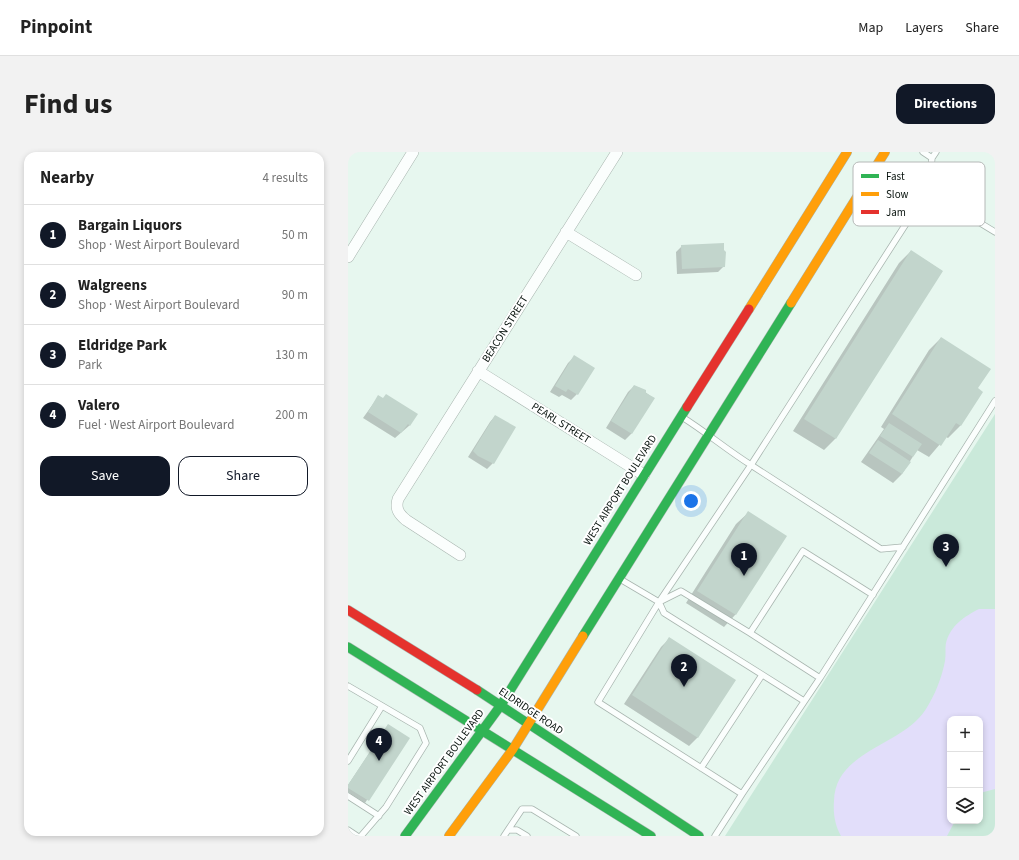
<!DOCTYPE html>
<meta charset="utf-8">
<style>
body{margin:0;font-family:"Source Sans 3",sans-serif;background:#f2f2f2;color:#222}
.controls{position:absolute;right:12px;bottom:12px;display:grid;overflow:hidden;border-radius:8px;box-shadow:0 2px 6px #0003}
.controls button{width:36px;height:36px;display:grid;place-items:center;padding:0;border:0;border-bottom:1px solid #e0e0e0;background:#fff;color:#222;font:20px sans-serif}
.you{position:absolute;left:343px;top:349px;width:14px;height:14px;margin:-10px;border:3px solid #fff;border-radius:50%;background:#1a73e8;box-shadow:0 0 0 6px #1a73e833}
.badge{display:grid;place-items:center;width:26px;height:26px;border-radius:50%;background:#111827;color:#fff;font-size:13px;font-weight:700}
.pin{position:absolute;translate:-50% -33px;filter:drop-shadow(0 1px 2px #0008)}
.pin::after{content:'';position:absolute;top:21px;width:14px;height:12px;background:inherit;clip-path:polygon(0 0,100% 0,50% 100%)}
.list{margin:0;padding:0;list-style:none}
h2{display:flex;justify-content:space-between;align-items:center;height:52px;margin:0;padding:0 16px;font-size:17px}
h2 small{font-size:13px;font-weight:400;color:#767676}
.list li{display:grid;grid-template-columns:26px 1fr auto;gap:12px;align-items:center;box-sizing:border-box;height:60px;padding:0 16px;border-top:1px solid #e0e0e0}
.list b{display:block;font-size:15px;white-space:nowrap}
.list p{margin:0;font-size:13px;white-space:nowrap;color:#767676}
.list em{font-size:13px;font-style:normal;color:#767676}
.actions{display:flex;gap:8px;padding:12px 16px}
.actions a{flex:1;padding:9px 0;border:1px solid #111827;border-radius:12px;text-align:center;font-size:14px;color:#111827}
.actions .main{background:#111827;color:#fff}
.icon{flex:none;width:22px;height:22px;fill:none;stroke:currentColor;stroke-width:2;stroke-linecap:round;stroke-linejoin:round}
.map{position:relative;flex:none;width:647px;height:684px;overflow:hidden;border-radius:12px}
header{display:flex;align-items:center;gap:24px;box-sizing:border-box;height:56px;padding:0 20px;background:#fff;border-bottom:1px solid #e0e0e0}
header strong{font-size:19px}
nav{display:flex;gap:22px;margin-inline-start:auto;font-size:14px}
.intro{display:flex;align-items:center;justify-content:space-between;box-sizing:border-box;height:96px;padding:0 24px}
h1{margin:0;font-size:28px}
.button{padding:10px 18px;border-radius:12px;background:#111827;color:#fff;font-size:14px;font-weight:700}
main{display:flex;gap:24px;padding:0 24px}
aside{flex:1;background:#fff;border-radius:12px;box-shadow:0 2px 6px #0003}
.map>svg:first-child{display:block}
.green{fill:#cae9da;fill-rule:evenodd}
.water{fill:#e2defa}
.shadow{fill:#0003}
.building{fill:#c2d5cc}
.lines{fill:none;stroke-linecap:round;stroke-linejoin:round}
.lane-casing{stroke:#a8b5af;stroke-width:7}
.street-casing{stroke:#a8b5af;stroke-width:12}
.fast-casing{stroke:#a8b5af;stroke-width:10}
.slow-casing{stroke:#a8b5af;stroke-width:10}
.jam-casing{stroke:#a8b5af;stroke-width:10}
.lane{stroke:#fbfefd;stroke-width:5.5}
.street{stroke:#fbfefd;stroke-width:11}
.fast{stroke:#30b455;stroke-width:9}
.slow{stroke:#ff9f0a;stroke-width:9}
.jam{stroke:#e5322d;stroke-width:9}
.labels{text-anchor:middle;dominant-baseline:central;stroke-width:4;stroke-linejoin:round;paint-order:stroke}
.street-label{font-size:11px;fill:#09140f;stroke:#fff}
.key{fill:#fff;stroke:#b5b8b7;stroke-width:1}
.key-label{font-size:11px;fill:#09140f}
</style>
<header>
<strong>Pinpoint</strong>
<nav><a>Map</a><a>Layers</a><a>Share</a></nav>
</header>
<div class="intro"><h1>Find us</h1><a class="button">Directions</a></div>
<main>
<aside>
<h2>Nearby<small>4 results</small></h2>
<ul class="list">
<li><span class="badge">1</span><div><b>Bargain Liquors</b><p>Shop · West Airport Boulevard</p></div><em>50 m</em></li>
<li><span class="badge">2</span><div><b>Walgreens</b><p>Shop · West Airport Boulevard</p></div><em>90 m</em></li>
<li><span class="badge">3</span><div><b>Eldridge Park</b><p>Park</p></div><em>130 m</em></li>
<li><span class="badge">4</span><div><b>Valero</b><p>Fuel · West Airport Boulevard</p></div><em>200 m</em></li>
</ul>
<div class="actions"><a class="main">Save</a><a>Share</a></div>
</aside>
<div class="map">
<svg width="647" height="684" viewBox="0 0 647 684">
<rect width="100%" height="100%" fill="#e7f7ef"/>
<path class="green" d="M647,262v422h-270zM602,567h30v102h-30z"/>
<path class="water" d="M631,457h16v180l-15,4v-74h-30v102h5l-8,15h-106c-6,-11 -8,-22 -7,-35 1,-51 69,-55 92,-92 9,-14 16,-32 19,-48 1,-6 0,-13 1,-18 4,-17 19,-27 33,-34z"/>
<path class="shadow" d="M334,94l42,20 -6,6 -41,2 -1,-22z
M563,99l31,20 -107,168 -11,11 -31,-19 106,-168z
M593,186l35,51 5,3 -21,34 -12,12 -2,-1 -17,20 -12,-7 -15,24 -9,9 -32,-21 23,-33 -3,-2 48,-77z
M226,205l3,37 -6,6 -9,-5 -3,2 -9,-5 18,-29z
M286,234l6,2 13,10 -22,36 -6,6 -19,-12 22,-36z
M30,245l32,28 -15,13 -32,-20z
M147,264l-2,47 -6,6 -19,-12 22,-35z
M400,361l37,23 -50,79 -11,12 -38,-24 50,-79z
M321,487l29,98 -9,9 -65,-42 37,-57z
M40,573l20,13 -43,65 -17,-11v-7z"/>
<path class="building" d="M376,91v7l2,2 -1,15 -43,2 -1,-24z
M563,98l32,21 -107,168 -32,-20z
M593,185l50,32 -13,19 5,4 -22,34 -5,-3 -15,23 -49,-32z
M226,203l21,13 -17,27 -10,-6 -2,3 -11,-6z
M286,233l12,5v3l9,5 -23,36 -21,-13z
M38,242l32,20 -8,12 -2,-2 -7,9 -33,-21 10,-17 5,3z
M147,263l21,12 -22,37 -16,-8 -5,-5z
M541,271l33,21 -9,13 -33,-21z
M530,288l33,22 -9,12 -33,-21z
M400,359l39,25 -51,79 -39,-24z
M321,485l67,43 -38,58 -66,-43z
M40,572l22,14 -41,63 -21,-13v-3z"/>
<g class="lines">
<g class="lane-casing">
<path id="lane" d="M584,6l4,-6
M581,36l20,16 46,28
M334,265c24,15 45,33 69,48l-92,137 -61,100 144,92 -27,42
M555,395l-22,2 -130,-84 178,-277 3,-30 -9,-6
M272,427l39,23 5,11 140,88
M313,449l20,-10 69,42 53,-82 70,44
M402,481l70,45
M0,534l72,42 6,15 -40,64 -25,29
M0,609l34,-55
M353,616l61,-93
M394,642l78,-116 175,-277
M0,644l31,20
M0,678l9,6
M160,678l14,-21h10l44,27
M156,684l4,-6h9l10,6"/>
</g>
<g class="street-casing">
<path id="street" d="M218,80l70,43
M0,105l65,-105
M130,219l166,104
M112,403l-54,-35c-7,-6 -11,-11 -8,-21l219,-347"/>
</g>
<g class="fast-casing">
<path id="fast" d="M235,484l208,-333
M0,495l303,189
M129,538l222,146
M57,684l96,-131 186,-298"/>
</g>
<g class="slow-casing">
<path id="slow" d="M443,151l94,-151
M401,157l98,-157
M101,684l64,-87 70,-113"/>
</g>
<g class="jam-casing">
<path id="jam" d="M339,255l62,-98
M0,458l129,80"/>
</g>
<use href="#lane" class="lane"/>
<use href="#street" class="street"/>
<use href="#fast" class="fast"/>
<use href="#slow" class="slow"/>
<use href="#jam" class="jam"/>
</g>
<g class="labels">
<g class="street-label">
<text transform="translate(157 177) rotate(-58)">BEACON STREET</text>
<text transform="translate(213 271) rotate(32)">PEARL STREET</text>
<text transform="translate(272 338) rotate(-58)">WEST AIRPORT BOULEVARD</text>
<text transform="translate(183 559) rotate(34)">ELDRIDGE ROAD</text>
<text transform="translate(96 610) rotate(-54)">WEST AIRPORT BOULEVARD</text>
</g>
</g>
<rect x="505" y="10" width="132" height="64" rx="6" class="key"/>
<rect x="513" y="22" width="18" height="4" fill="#30b455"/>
<rect x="513" y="40" width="18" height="4" fill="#ff9f0a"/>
<rect x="513" y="58" width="18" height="4" fill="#e5322d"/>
<g class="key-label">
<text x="538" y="28">Fast</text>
<text x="538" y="46">Slow</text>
<text x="538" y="64">Jam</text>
</g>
</svg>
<div class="controls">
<button>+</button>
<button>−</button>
<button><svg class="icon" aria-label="layers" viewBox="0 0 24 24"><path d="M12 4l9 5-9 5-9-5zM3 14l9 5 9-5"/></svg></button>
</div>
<div class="you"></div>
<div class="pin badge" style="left:396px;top:424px">1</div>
<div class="pin badge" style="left:336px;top:535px">2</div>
<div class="pin badge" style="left:598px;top:415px">3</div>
<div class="pin badge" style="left:31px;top:609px">4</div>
</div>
</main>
